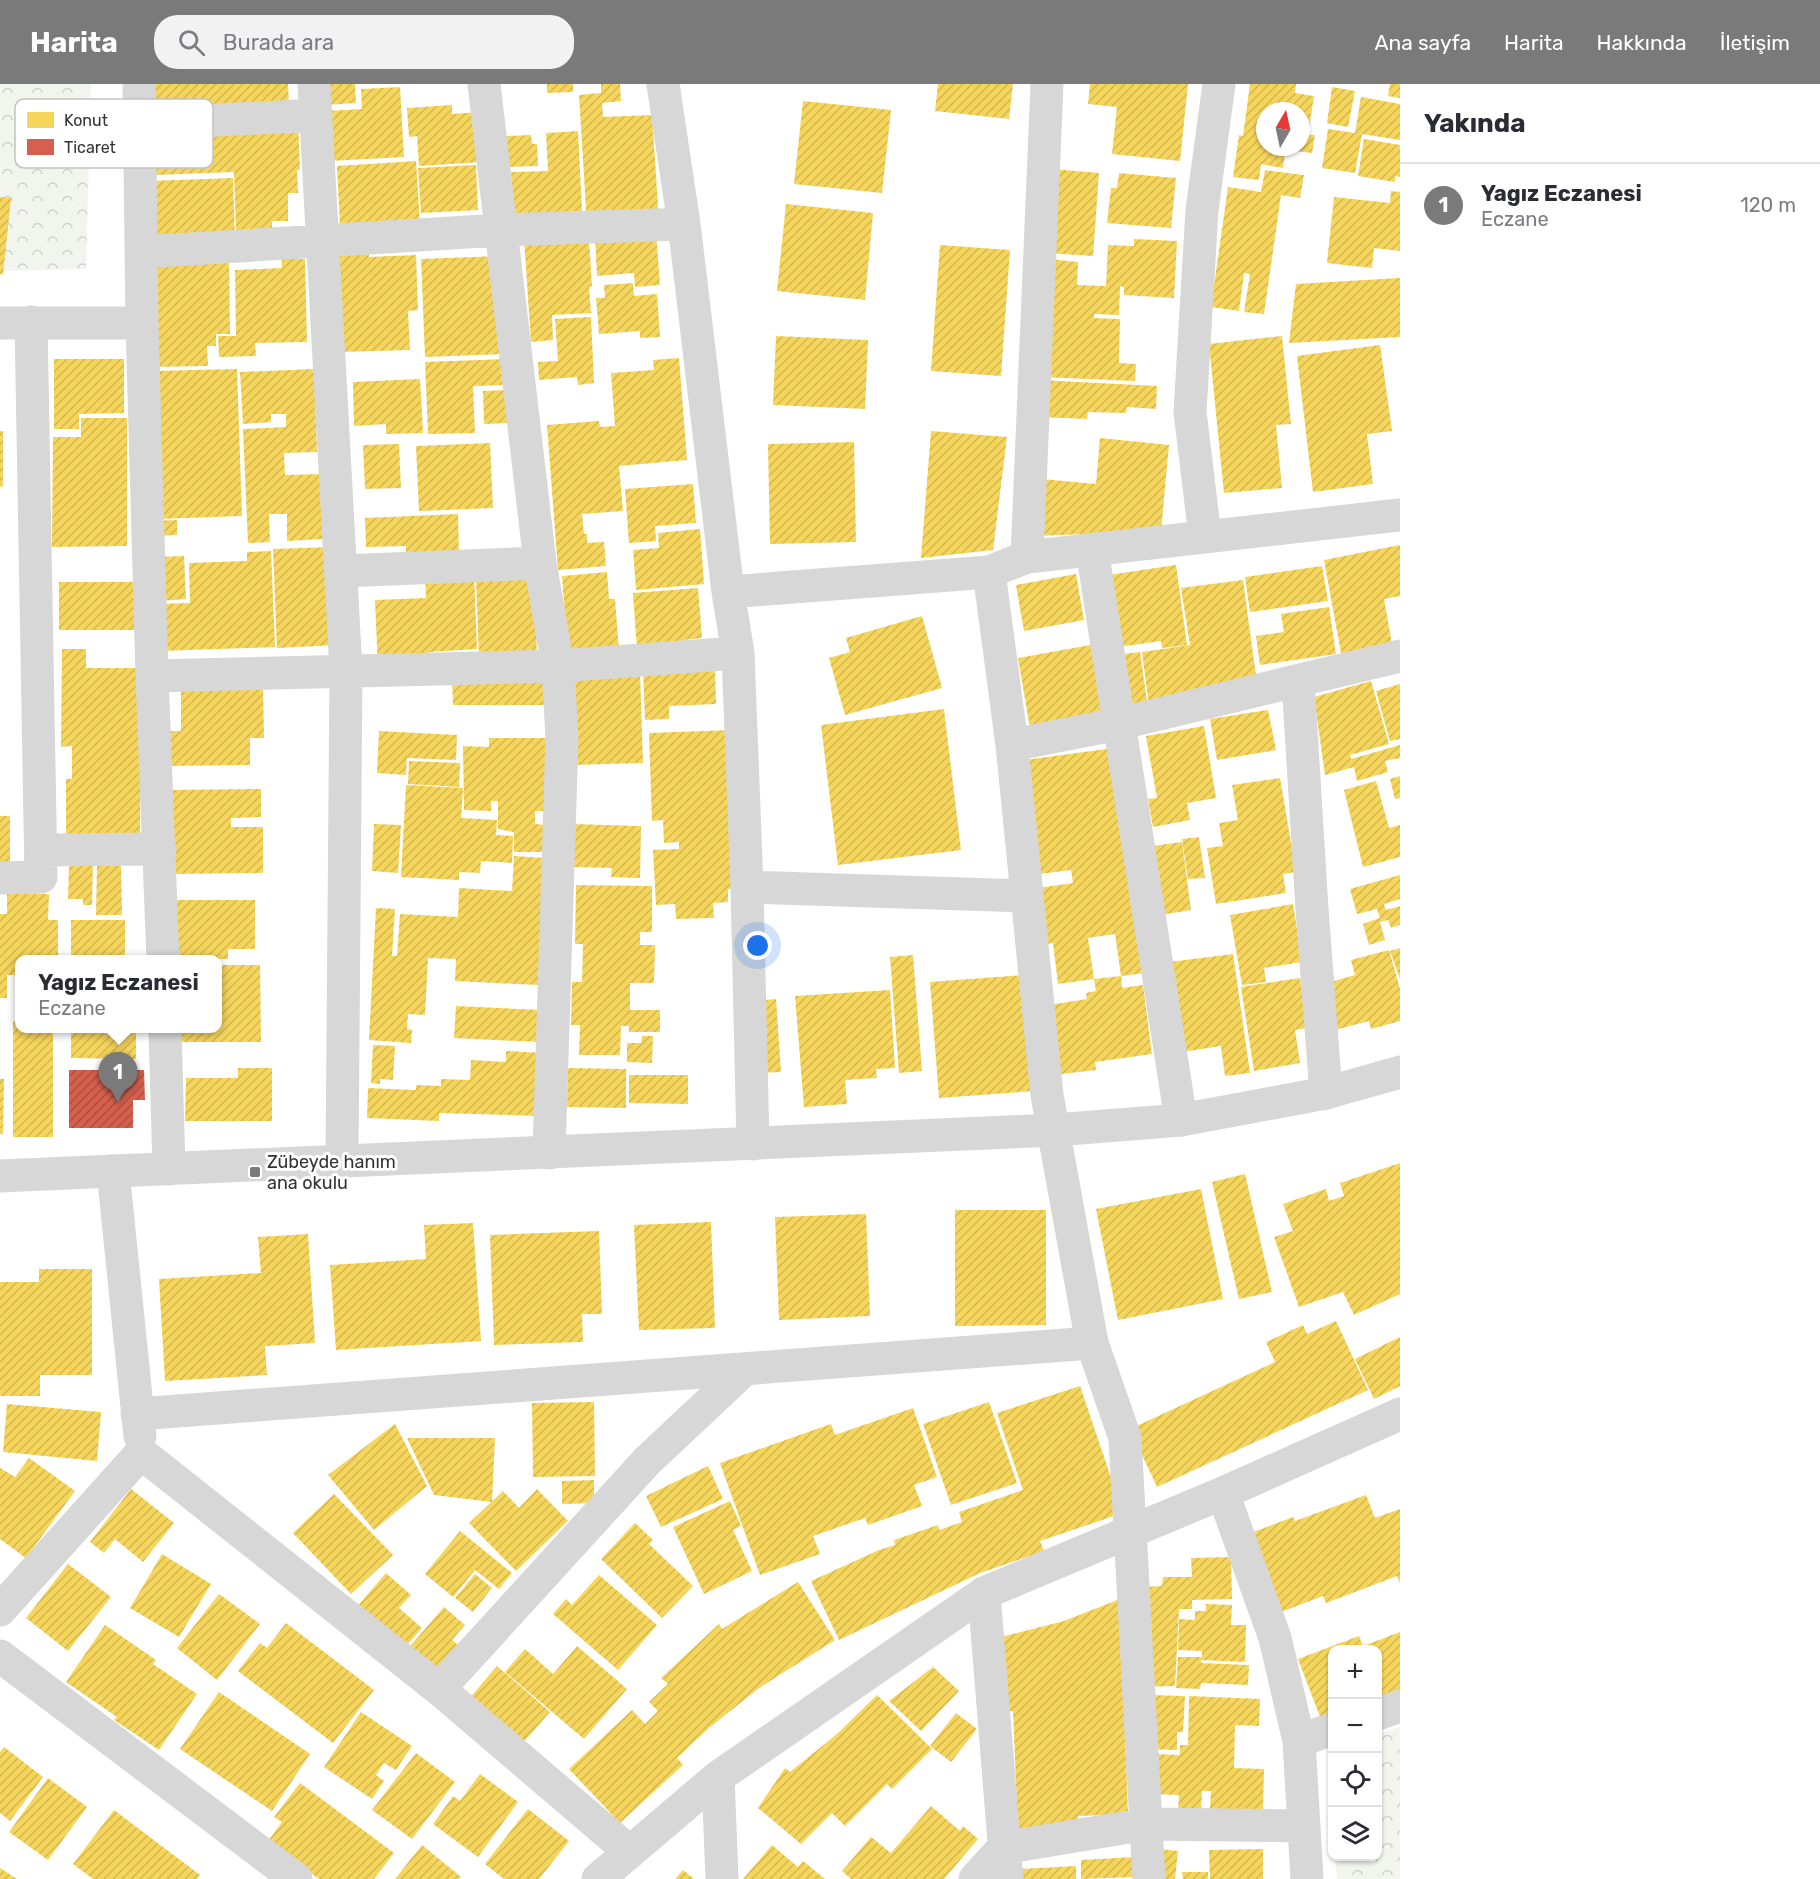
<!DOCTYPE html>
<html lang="tr">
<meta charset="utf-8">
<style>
body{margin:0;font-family:Rubik,sans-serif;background:#f2f2f3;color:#2b2b33}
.controls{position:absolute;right:18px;bottom:18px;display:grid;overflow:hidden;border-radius:12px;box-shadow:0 2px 4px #0004}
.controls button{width:54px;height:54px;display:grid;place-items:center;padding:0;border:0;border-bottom:2px solid #e1e1e2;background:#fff;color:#2b2b33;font:30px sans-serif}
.compass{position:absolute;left:1256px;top:18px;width:54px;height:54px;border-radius:50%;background:#fff;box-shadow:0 2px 4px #0004;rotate:9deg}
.you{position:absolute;left:758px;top:862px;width:21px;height:21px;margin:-15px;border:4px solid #fff;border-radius:50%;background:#1a73e8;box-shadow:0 0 0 9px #1a73e833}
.badge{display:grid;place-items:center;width:39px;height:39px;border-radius:50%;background:#7a7a7a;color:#fff;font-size:20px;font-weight:700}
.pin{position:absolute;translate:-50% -50px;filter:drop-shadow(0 2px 3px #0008)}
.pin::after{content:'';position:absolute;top:32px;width:21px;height:18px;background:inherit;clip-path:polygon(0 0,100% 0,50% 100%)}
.popup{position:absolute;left:15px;top:871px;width:207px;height:78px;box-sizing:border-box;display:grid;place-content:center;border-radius:12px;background:#fff;filter:drop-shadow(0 2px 4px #0005);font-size:20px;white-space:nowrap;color:#7c7c81}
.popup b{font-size:22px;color:#2b2b33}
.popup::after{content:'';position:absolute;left:50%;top:100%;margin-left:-12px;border:12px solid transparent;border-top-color:#fff}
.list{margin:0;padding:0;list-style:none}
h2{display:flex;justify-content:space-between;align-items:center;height:78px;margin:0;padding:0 24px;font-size:26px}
h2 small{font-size:20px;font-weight:400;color:#7c7c81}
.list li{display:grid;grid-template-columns:39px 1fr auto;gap:18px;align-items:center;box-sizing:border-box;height:84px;padding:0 24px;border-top:2px solid #e1e1e2}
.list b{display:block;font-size:22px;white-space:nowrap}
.list p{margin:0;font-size:20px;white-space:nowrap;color:#7c7c81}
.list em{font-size:20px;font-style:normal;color:#7c7c81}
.icon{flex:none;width:33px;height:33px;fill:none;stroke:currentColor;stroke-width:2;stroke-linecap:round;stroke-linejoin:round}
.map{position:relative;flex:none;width:1400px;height:1795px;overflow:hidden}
header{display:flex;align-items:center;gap:36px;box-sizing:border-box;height:84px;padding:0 30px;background:#7a7a7a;color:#fff}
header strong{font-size:28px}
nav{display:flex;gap:33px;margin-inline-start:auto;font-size:21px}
.search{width:420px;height:54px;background:#f2f2f3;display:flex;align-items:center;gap:15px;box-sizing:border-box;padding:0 21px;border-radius:24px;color:#7c7c81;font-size:22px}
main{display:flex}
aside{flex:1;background:#fff}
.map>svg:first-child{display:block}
.forest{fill:url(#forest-crowns)}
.homes{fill:url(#homes-hatch)}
.shops{fill:url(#shops-hatch)}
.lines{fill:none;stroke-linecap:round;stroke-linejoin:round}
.minor{stroke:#d7d7d7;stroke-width:33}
.tertiary{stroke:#d7d7d7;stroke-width:33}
.poi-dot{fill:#7a7a7a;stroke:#fff;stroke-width:2}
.labels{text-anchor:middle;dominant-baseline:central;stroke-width:6;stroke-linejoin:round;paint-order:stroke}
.poi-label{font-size:18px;fill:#333;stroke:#fff;text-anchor:start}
.key{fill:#fff;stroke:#c2c2c2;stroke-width:1.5}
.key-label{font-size:16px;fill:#333}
</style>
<header>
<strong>Harita</strong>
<div class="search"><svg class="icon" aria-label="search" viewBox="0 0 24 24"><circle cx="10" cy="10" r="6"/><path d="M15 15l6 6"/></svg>Burada ara</div>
<nav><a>Ana sayfa</a><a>Harita</a><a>Hakkında</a><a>İletişim</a></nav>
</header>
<main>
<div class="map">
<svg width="1400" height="1795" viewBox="0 0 1400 1795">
<defs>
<pattern id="forest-crowns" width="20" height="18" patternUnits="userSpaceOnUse" patternTransform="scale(1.5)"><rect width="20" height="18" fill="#f1f5ed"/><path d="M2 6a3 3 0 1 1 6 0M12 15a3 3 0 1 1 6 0" fill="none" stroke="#cfd2cc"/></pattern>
<pattern id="homes-hatch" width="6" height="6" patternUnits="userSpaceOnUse" patternTransform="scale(1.5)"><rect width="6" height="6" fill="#f6d55c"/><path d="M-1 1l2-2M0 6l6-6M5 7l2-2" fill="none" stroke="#d3b750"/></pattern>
<pattern id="shops-hatch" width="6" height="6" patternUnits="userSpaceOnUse" patternTransform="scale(1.5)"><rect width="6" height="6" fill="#d6604d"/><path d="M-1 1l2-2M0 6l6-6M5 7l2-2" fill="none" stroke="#ae5041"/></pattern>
</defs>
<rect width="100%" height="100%" fill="#fff"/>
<path class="forest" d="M0,0h91l-5,185 -86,2z
M1400,1643v152h-63l-2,-22 43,-1v-122z"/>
<path class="homes" d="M151,0h137l1,20 -137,5z
M323,0h32l1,19 -31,2z
M547,0h26v8l-26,1z
M601,0h19l1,17 -19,2 1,14 49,-2 7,106 -72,4 -8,-130 22,-2z
M938,0h75l-4,35 -74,-8z
M1090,0h98l-8,77 -68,-7 5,-47 -29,-3z
M1250,0h46l-1,9 19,3 -5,33 -8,-1v-17h-36v36h21l-3,21 -22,-4 -2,16 -26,-3 6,-42 4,1z
M1390,0h10v14l-12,-2z
M400,3l4,70 -75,4 -3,-50 36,-2 -1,-20z
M1332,3l23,4 -7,36 -21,-4z
M1361,13l39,7v36l-38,-6 -7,39 -33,-5 6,-39 27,4z
M803,17l88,9 -9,83 -88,-9z
M452,21v9l27,-2 3,50 -63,4 -2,-30 -8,1 -2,-29z
M298,36l2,50h-3l1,23h-10v28h-16v10h-36l-2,-59 -79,3 -1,-50z
M578,47l4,80 -68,4 -3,-43 37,-1 -2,-38z
M1301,50l14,1 -3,18 -25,-3v-3h14z
M531,51l1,9h5l1,22 -31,1 -2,-31z
M1364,55l36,6v32l-5,-1v6l-37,-6z
M416,77l4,63 -80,1 -3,-59z
M476,81l2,45 -57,3 -3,-45z
M1053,85l46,4 -6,83 -45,-3z
M1265,86l39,5 -4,23 -19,-3 -17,119 -20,-2 6,-38 -6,-1 -5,38 -28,-4 17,-120 33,5z
M1119,89l57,5 -5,50 -64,-5 4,-35h6z
M233,94l2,61 -84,2 -2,-60z
M1391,107l9,1v59l-26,-3 -2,20 -45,-5 7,-66 56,6z
M0,113l11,1 -8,77 -3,-1z
M786,120l87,9 -8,87 -88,-9z
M656,148l4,53 -25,2 -1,-14 -37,3 -2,-40z
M524,154l65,2 3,46 -3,1 2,26 -39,2 1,25 -22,2z
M1134,155l43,2 -3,57 -50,-3v-8l-4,-1 -1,29 -25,-1v4l26,1 -1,44 17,1 -1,17 -94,-4 8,-118 29,3 -1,23 29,1 2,-41 26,1z
M940,161l70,5 -9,126 -70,-5z
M368,162l1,11 47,-2 2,55 -10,1 2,39 -71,2 -5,-105z
M499,172l5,98 -79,3 -4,-98z
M282,175h23l2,83 -52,1 1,13 -37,1 -1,-21h18l-1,-66 47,-2z
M229,177l1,73h-14v12h-9l1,20 -55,1 -2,-104z
M1400,194v59l-111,6 7,-59z
M633,199l1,13 23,-2 3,43 -20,1v-7l-41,3 -3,-36h9l-1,-13z
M591,233l3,66 -16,2 -1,-8 -38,3 -1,-18 20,-1 -3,-42z
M776,252l92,4 -3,69 -92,-4z
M1282,252l9,88 -15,1 6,63 -58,5 -15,-149z
M1380,261l12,86 -25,3 6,50 -60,8 -16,-136z
M679,274l8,102 -68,6 4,45 -41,3 2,20h3v9l17,-1 2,24 -48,4 -11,-145 52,-4 1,6 15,-1 -4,-53 43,-3 -1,-10z
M54,275h70v54l-45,1v15h-25z
M506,275l1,26 -34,1 2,47 -47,1 -3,-72z
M237,285l5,147 -87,3 -4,-148z
M314,285l3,83 -33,1 1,22 36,-1 3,65 -37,2v-27h-18l1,28 -22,1 -5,-114 43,-2v-13h-15v8l-28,2 -3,-52z
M420,295l3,54 -37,1v-10l-32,2 -1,-44z
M1040,296l117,6 -1,23 -29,-2 -1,6 -38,-1 -1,7 -48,-2z
M507,306l1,33 -24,1 -1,-33z
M81,334h46v128l-75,1 1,-110h28z
M0,347h3v55l-3,1z
M931,347l76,6 -14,113 -72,8z
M1100,354l69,7 -8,86 -125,5 6,-57 54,5z
M854,358l2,100 -86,2 -2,-100z
M490,359l3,65 -74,3 -3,-65z
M399,360l2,44 -36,1 -2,-44z
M693,400l3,39 -41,3 1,15 -27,2 -4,-54z
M458,430l1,41 -53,3v-12l-40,1 -1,-29z
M177,436v15l-22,1v-15z
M700,445l4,55 -68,6 -3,-40 26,-2 -1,-15z
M1400,461v51l-16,3 10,56 -51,9 -19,-104z
M333,463l4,98 -60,3 -4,-99z
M271,467l4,96 -116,4 -2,-47 33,-1 -1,-40 58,-2v-9z
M184,472l2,43 -28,2 -2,-44z
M1176,481l11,80 -25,3 -1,-7 -50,7 -9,-72z
M1322,482l6,35 -78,11 -5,-35z
M474,488l3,77 -48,3 1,14 -52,3 -3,-69 51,-2 -1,-24z
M607,488l2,27h6l4,52 -51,4 -6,-79z
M1076,490l8,46 -60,11 -8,-46z
M534,492l3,78 -58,3 -3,-79z
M1243,496l14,103 -108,23 -7,-54 48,-7 -9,-57z
M59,498h79v48h-79z
M698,504l4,50 -19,2 1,6 -47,3 -4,-56z
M1329,523l7,47 -76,11 -4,-29 28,-4 -3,-18z
M922,532l20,72 -97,27 -16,-57 21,-6 -4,-14z
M1096,560l12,71 -78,13 -12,-70z
M62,565h24v19h55l-1,174 -74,-1v-62h6v-33l-11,1z
M1140,568l8,56 -26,4 -8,-57z
M715,580l1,40 -47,2v13l-24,1 -2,-54z
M568,587l72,1 3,91 -72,2z
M547,594v27h-94l-1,-25z
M1371,597l18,63 -39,11 1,4 49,-14v13l-15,3 3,11 -31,9 -3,-14 -29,8 -11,-78z
M1400,600v55l-10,2 -14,-50z
M263,605l1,49h-14v27l-89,1v-35h20v-41z
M944,625l17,141 -123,15 -17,-140z
M1268,626l8,40 -59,10 -7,-41z
M1204,642l12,72 -29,5 3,17 -37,7 -5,-28 9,-1 -11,-62z
M732,646l2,159h-6v13l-15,1 1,15 -38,1 -1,-15 -19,1 -3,-55 26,-1v-7l-15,1 -1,-23 -11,1 -3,-88z
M379,647l78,4 -1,25 -49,-2 -1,17 -29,-2z
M489,654h60v73h-14v13l12,1v27h-33v-20l-16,-3v-28h-7v10l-27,-1 -1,-64 26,1z
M1114,664l31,225 -24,3 -6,-42 -27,4 6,41 -36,5 -5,-41 -7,1 -8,-56 35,-5 -2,-13 -31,4 -15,-114z
M409,677l51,2 -1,24 -51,-3z
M1400,692v22l-5,1 -5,-20z
M1280,694l16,94 -13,2 3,19 -70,11 -9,-56 16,-2 -4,-23 19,-3 -6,-35z
M1376,697l13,47 11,-3v32l-37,10 -19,-77z
M406,701l57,3 -2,30 36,2 -1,15 17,1 -1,27 -31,-2 -1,12 -21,-1v8l-58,-3z
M261,705v28l-30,1v9h32v46l-98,1v-84z
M0,732h10v51h-10z
M374,740l27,1 -3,48 -26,-2z
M571,740l70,2 -1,52 -29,-1 1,-9 -42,-1z
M1199,753l6,41 -17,1 -6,-40z
M1182,758l9,68 -37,6 -9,-69z
M514,772l30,2 -6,127 -83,-4 1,-22 -28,-1 -3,57 -17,-1 -1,15 5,1 -1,13 -42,-3 7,-132 19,1 -3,47h5l3,-42 58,3 1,-29 53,3z
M69,781h24l-1,40h-9v-6h-15z
M97,782h24l1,49h-26z
M1400,791v24l-16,5 2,6 14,-4v19l-9,3 -3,-8 -8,2 5,18 -16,5 -6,-21 17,-6 -3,-9 -20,5 -7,-25z
M576,801l76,1v46h-12v13h15l-1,38h-24v27h30v22h-31v-6h-8l-1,29h-41l1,-30h-9l1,-43h10l1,-38h-8z
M7,809l42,1 -1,26h10v38l-39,2v15h-12v23h-7v-84h7z
M174,816h81v49h-27v10h-54z
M1293,820l9,58 -38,6 2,14 -24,3 -12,-70z
M71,836h54v40h-54z
M1400,864v31l-10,-28z
M1389,866l11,39v32l-29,8 -2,-8 -34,9 -14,-45 34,-10 -4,-15z
M1233,870l17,119 -25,3 -4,-30 -39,6 -13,-90z
M913,871l9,116 -23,2 -9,-116z
M217,881h43l1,77h-91v-13h47z
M1025,891l9,116 -95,7 -9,-116z
M1121,892l1,12 21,-3 9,69 -57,8 1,8 -44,5 -9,-69 44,-7 -1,-6 10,-2 -2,-12z
M1300,894l8,50 -13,2 5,33 -46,8 -13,-84z
M890,906l5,78 -19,1 1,9 -32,2 2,24 -43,3 -9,-111z
M776,915l5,73 -22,1 -5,-72z
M456,922l85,4 -2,32 -85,-4z
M13,937h6v8h34v108h-40z
M71,945h65v30l-65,-1z
M642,952h11l-1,27 -25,-1v-19h14z
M373,961l22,1 -2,34 -13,-1v5l-9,-1z
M506,967l36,2 -2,63 -101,-3v8l-72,-3 1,-30 48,2v-5l25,1v-7l29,1 1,-20 35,2z
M238,984h34v53h-87l1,-43h52z
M568,984l58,1v39l-59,-1z
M629,991h59v29l-59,-1z
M0,995h4l-1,55h-3z
M1400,1079v131l-46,21 -11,-23 -44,15 -25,-70 19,-6 -10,-27 43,-15 3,12 15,-5 -4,-13z
M1245,1090l27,118 -33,7 -27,-117z
M1201,1105l22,110 -105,21 -22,-111z
M955,1126h91v115l-91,1z
M866,1130l4,102 -91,4 -4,-103z
M711,1138l4,106 -76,2 -5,-105z
M473,1139l8,118 -145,9 -6,-85 96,-6 -2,-34z
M599,1147l3,83h-20l1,28 -89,3 -4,-110z
M308,1150l7,109 -50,3 2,29 -102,6 -6,-102 102,-6 -3,-36z
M39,1185h53v106h-52v21h-40v-114h39z
M1336,1237l32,69 -211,97 -27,-58 145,-67 -9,-20 37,-17 4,9z
M1400,1253v49l-26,13 -19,-40z
M1080,1302l43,127 -83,28 4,10 -64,22 -141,67 -28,-59 68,-31 16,-5 -1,-5 44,-15 1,5 23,-8 -3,-10 64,-22 -26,-77z
M594,1318l1,74 -62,1 -1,-74z
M989,1318l28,81 -66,22 -28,-81z
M7,1320l94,8 -4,49 -94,-9z
M913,1324l24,69 -23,8 8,21 -54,19 -3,-7 -52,18 7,18 -60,21 -40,-112 111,-39 4,11z
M395,1340l32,62 -53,44 -46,-55z
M407,1354h88l-3,64 -58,-7z
M29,1374l46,33 -49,67 -26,-19v-71l15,9z
M708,1382l15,33 -62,28 -15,-31z
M594,1396v23l-32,1v-23z
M131,1405l43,34 -31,39 -28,-23 -11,14 -14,-11z
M537,1405l31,32 -52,50 -47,-48 34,-32 16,17z
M334,1410l59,61 -42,39 -58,-61z
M1366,1411l9,23 25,-9v74l-3,-7 -71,27 -3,-7 -42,16 -30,-79 42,-16 2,4z
M730,1417l11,25 -8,4 19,41 -48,23 -31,-67z
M635,1439l18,17 -4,4 44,42 -31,32 -61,-59z
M460,1447l52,42 -13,16 -24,-19 -22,27 -28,-23z
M162,1470l49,30 -32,53 -49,-29z
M1231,1473l1,42 -40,1v9h-13l-4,77 -31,1 -1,-100 19,-1 1,-9h29l-1,-19z
M68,1480l43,33 -43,54 -42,-33z
M386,1489l25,22 -12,13 23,20 -20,23 -48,-41z
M475,1490l17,14 -19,24 -18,-14z
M599,1491l58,50 -39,45 -65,-56 13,-15 6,6z
M798,1498l37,58 -76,48 -50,40 -32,30 6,7 -63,58 -51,-54 63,-59 13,14 13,-13 -9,-9 19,-18 -7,-6 58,-54 3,5z
M219,1510l41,30 -43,56 -40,-32z
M1120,1515l8,215 -50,2 1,14 -61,2 -5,-121h-5l-7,-74 63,-16z
M1206,1520l26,1 -1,20h15l-1,37 -44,-2v3l48,2 -1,20 -47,-2 -1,6 -24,-1 2,-31h24v-6l-24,-1 1,-31 16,1v-9h11z
M444,1523l21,18 -13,15 15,12 -34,24 -28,-24z
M286,1539l88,67 -41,53 -95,-72 22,-28 7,5z
M105,1541l51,35 -3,4 44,30 -38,56 -45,-30 3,-3 -51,-35z
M1400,1548v72l-22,-3v-51h-46v68l-10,4 -24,-63 61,-23 4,10z
M577,1562l50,43 -43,50 -79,-67 20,-23 28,25z
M497,1582l53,46 -34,39 -53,-45z
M933,1583l26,24 -38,40 -32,-30z
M219,1608l91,62 -38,57 -92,-62z
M877,1611l55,54 -40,40 -5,-5 -42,42 -13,-13 -31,31 -43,-36 27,-40 5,4 47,-38z
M1151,1611l34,1 -2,36h-6v18l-28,-1z
M1189,1612l71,3 -1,27 -24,-1 -1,43 30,1 -1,41 -53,-1 1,-18h-9l-1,22 -23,-1 1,-17 -29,-1 2,-40 28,1v-10h8z
M361,1628l51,34 -16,24 -12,-7 -8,12 8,6 -12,18 -48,-32z
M956,1629l21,16 -26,33 -21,-16z
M4,1663l39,30 -33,44 -10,-8v-61z
M416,1669l39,29 -43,57 -40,-29z
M480,1690l38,28 -40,55 -45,-33 20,-28 7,5z
M48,1694l39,29 -39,53 -39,-28z
M300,1699l94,70 -20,26h-55l-51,-38 14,-19 -8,-5z
M931,1722l29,25 3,-5 15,13 -34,40h-93l-9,-8 29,-34 20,16z
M528,1725l41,32 -30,38h-35l-19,-15z
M114,1726l86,65 -3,4h-104l-20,-15z
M422,1761l39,32 -2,2h-64z
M772,1761l26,22 5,-6 22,18h-82z
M1158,1765l20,2 -3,28h-20z
M1263,1765v30h-53l-1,-29z
M1135,1773l1,20 -55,2v-19z
M1076,1782v13h-55l-1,-10z
M0,1784l17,11h-17z
M683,1786l11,9h-19z
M1182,1788h26v7h-25z"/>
<path class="shops" d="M69,986h75l1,30h-12v28h-64z"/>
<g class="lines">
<path class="minor" d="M139,0l3,239 10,353 11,284
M314,0l32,587 -4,489
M484,0l56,479 18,103 4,72 -13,415
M663,0l21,140 44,368 10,61 9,234 280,9
M140,40l176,-9
M141,168l359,-22 184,-6
M0,239h142
M1205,452l-15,-124 12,-202 17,-126
M1092,465l89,571
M1027,473l20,-473
M342,487l198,-8
M728,508l261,-20 38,-15 373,-42
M152,592l406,-10 180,-13
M1298,597l14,228 14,184
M1012,661l106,-21 282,-68
M41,766l119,-1
M0,794l41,-1 -10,-555
M747,803l6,257
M165,944l4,141
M113,1087l27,265
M1092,1259l33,95 24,441
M137,1330l955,-71 -45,-248 -35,-350 -23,-173
M1223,1409l52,145 24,103 8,138
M984,1509l23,286
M0,1526l141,-157 298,236 191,163
M0,1572l296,223
M439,1605l208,-228 98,-92
M1378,1630l22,-8
M1299,1657l33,-12
M718,1693l4,102
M975,1795l28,-31 144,-24 157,2"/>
<path class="tertiary" d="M0,1092l1055,-46 126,-10 145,-27 74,-21
M598,1795l120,-102 266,-184 239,-100 177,-79"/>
</g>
<rect class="poi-dot" x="249" y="1082" width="12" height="12" rx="3"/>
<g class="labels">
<g class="poi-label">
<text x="267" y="1078">Zübeyde hanım<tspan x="267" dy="21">ana okulu</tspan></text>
</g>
</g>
<rect x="15" y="15" width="198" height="69" rx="9" class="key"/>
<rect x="27" y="28" width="27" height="16" fill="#f6d55c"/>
<rect x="27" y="55" width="27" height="16" fill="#d6604d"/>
<g class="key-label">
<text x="64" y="42">Konut</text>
<text x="64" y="69">Ticaret</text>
</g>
</svg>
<div class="controls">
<button>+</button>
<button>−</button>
<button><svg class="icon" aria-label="locate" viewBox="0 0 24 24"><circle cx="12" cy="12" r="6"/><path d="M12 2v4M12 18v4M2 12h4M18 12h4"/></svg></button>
<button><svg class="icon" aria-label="layers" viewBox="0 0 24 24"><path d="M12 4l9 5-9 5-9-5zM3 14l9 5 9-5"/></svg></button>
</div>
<svg class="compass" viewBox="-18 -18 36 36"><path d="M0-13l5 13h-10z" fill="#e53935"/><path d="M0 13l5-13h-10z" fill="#7c7c81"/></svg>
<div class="you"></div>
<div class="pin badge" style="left:118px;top:1018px">1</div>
<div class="popup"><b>Yagız Eczanesi</b>Eczane</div>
</div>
<aside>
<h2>Yakında<small></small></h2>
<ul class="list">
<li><span class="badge">1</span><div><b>Yagız Eczanesi</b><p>Eczane</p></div><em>120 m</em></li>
</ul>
</aside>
</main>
